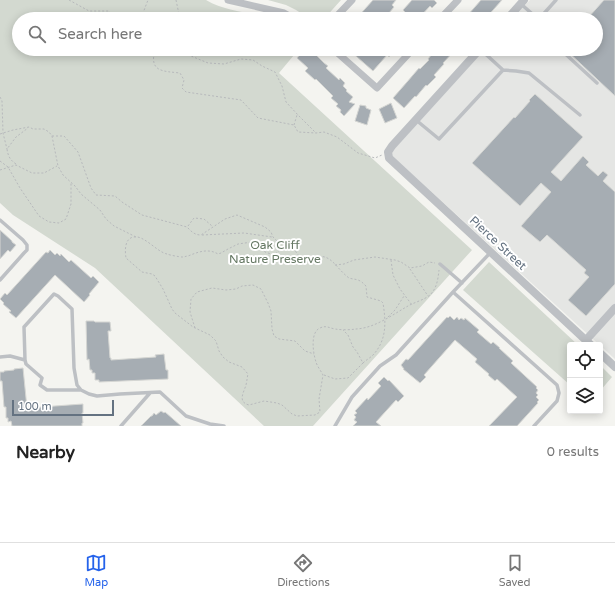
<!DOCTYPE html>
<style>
body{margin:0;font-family:"Varela Round",sans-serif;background:#f6f6f6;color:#222}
.controls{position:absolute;right:12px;bottom:12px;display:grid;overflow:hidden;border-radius:4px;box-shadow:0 2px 10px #0003}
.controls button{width:36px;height:36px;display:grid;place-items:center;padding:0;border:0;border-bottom:1px solid #e0e0e0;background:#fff;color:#222;font:20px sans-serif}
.scale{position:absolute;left:12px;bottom:10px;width:102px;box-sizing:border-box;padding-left:4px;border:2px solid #647281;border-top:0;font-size:11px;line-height:14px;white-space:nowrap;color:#647281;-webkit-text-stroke:3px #fff;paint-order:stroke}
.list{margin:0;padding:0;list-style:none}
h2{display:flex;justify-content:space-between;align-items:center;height:52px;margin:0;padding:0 16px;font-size:17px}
h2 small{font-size:13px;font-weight:400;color:#767676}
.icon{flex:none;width:22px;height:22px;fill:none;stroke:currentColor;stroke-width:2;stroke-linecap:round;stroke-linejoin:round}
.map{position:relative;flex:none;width:615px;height:426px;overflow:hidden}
.search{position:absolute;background:#fff;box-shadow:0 2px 10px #0003;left:12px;right:12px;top:12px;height:44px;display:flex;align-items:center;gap:10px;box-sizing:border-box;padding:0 14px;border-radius:22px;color:#767676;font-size:15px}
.sheet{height:116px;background:#fff}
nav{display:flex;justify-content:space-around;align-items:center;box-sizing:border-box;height:56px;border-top:1px solid #e0e0e0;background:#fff;font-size:11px;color:#767676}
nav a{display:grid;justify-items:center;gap:2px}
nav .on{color:#2563eb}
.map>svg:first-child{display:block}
.built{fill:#e5e6e4}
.green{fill:#d3d9d0}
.building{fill:#a6adb3;stroke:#d5d6d3}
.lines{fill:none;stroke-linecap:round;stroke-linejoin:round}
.path{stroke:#b7b9bc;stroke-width:1;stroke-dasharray:2 2;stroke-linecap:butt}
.service{stroke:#bdc0c4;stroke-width:3.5}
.minor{stroke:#bdc0c4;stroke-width:7}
.tertiary{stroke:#bdc0c4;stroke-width:8}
.labels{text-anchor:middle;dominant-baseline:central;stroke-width:4;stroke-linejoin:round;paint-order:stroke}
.street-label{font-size:12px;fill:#647281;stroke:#fff}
.park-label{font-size:12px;fill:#657863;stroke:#fff}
</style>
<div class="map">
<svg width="615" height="426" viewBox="0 0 615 426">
<rect width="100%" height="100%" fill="#f4f4f0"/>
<path class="built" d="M530,0h85v359l-225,-205 95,-105h111v-30h-84z"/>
<path class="green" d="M0,0h206c22,13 47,12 70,19h-257v30h280l-20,24 193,177 -159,176h-49l-169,-158 -82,-53 -13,-12z
M268,0h73l-17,19h-14l-14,-9 -10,-5z
M489,262l89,83h-8v40l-107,-95z
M600,365l12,12 -12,14z"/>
<path class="building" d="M373,0h23l-4,5 2,2 -5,6 6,6h-39z
M412,0h22l3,3 -5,5 -2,-2 -12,13h-19l6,-7 -2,-2z
M481,0h21l-17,19h-16l-2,-3z
M604,0h11v96l-50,-47h31v-30h-9z
M348,49h44l-1,1 2,2 -4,5 -2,-2 -14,16z
M437,49h19l-13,14 1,1 -10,11 2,2 -9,9 -1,-1 -10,12 -1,-1 -11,12 -11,-10 14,-16 12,-14 1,1 9,-9 -1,-1 4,-5h1z
M311,50l13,13 4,3 -2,2 13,12 1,-2 5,5 -2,3 4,4 -1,1 7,6 -4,5 6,2 -11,12 -4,-4 1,-2 -5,-4 2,-2 -7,-6 2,-2 -17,-17 -1,1 -10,-9 3,-3 -11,-10 6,-7 4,4z
M535,94l48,43 -32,35 10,9 22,-25 6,6 -3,3 12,11 5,-5 5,4 -5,6 12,11v92l-29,32 -18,-16 21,-23 -5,-4 2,-3 -39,-35 -7,7 -19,-16 30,-34 -10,-9 -21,23 -48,-43 42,-46 1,1 15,-17 -1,-1z
M391,103l6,15 -12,5 -6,-14z
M360,105l6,1v2l5,2 -4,15 -12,-4z
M0,230l12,11v1l4,3 -6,7 -2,-2 -8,9z
M50,250l5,5 2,-2 3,3 1,-2 8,8 2,-2 20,18 2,-2 6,6 -10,12 1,1 -6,7 -29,-27 -39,43 -7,-6 2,-1 -8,-7 1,-1 -4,-4 5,-6 2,2 39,-43 2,1z
M450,316l4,4 3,-3 2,3 2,-2 3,2 1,-2 14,12 -2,2 14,12 2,-2 7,6h-1l14,13 -2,2 26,24 -1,1 2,2 -2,3 2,2 -2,2 3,3 -2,2 1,1 -21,23h-28l28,-29 -20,-18 -2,2 -7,-6 1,-1 -14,-12 2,-3 -22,-19 -31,35 2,2 -6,6 -17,-14h1l-3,-4 5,-6 2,1 39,-43 1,1z
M86,321h8l1,1h15l1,9h-3l2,27h1v2l45,-3 -1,-2 9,-1 2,16h2v9l-69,3v-2h-4v-7h-3v-3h-2l-1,-11 -2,1z
M23,368l4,40 56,-4v9h-1l1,10h-1v3h-70l-1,-5 -3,1v-4h-2v-11h-2l-2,-26h-2v-9h4v-1l10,-1v-1z
M384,377l4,4 1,-1 15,16 -6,6 -2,-2 -20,22 5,4h-28l4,-4 -3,-2 2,-3 -2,-2 3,-2 -2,-2 12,-13 1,2 13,-14 -3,-3z
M161,411l3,2 1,-1 16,14h-40l10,-10h1l2,-3 2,2z"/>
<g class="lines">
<path class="path" d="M69,0l20,11h20l7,8
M176,0l4,19
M123,19l3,-1 7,-1 10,-4 5,-13
M155,49c-6,23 7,22 25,24l4,7 -2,8 4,4 55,8 17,18 36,7 4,7 18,1 8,-1 13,5 21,16 17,5 7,-3
M188,49l3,7 17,7 16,1 17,-5 12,1 9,6 13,6 7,14 4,16 12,13 18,18
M0,97l2,4 1,32 4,16
M294,125l3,-10
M0,134l13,-4 16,-3 4,2h11l5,3 3,4 6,30 5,9 12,11 6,8 19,16 6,9 8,7 22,11
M52,136h12l14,16 13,36 5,7 19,1 7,6 20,13 45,12c4,4 7,8 14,8l24,-16 12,-4 28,12 6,5 2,5 5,5 14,5
M0,161l8,6 12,21 19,28 10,6 10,1 7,-4 5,-15v-21
M16,164c-6,-4 -8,-8 -9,-15l9,-12 12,-9
M0,170l16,-5 16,8h12l13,-7
M188,226l6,-8 10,1 8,7
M202,235l42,-2 28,4
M391,260l2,15 7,14 12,16
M335,265l9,-1 10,-4 21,-3 20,3 6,2 9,6 12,-2 7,-4 6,1
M410,269l18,27
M388,317l7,-7 9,-14
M195,328l-5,-16 1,-13 6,-7 15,-4 14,2 10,-1 6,-3 11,-1 8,4 7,14 3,8 1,18 2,7 5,3 16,2 10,10 9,3
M363,363c3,-3 7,-5 10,-8 14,-15 13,-33 10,-52l-2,-2 -14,-4 -1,-11c-3,-3 -5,-5 -8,-6 -3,-1 -6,-1 -9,-2 -16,-12 -19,-30 -42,-17 -7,-2 -10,-8 -14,-13h-11l-8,7 -9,-3 -5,-8 -8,-2 -14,2 -10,5 -7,4 -3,1c-10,-6 -20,-2 -30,2 -2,0 -3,1 -6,1 -2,0 -13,-2 -15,-3 -10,-2 -23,-19 -33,-17 -10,1 -9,15 -8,21l16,14 10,2 3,2 8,13 9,20 3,4 18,14 17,8 6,6 3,10 4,6 6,5 13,5 6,7c-1,4 -1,7 -2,11 -2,7 -9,17 3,20l15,-4 13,2 5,2 10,9 5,2 18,-1 5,-3 -1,-13 4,-24c-2,-4 -6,-9 -7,-13 -3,-9 -6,-30 4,-34 6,-3 9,0 15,1 6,1 15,1 21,0 19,-1 36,-14 52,-23 7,-4 16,-6 22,-11 7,-7 8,-16 9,-25
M324,375l11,4 13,-1 15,-15 -6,-11 -4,-5 -5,-12 -5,-5"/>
<path class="service" d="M521,4l17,15
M539,19l17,-19
M560,49l37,34
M503,70l13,1 13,2 51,42
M416,120l23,19 64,-69 -23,-21
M0,220l23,20 4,5v5l-3,3 -24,27
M440,264l22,19
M453,292l38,-40
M0,357l10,-1 15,4
M81,390h-34l-7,-5 2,-7 -16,-14 -1,-4 -1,-33 30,-33 4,2 14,13 2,59 3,17 4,5 8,4 8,2 23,-2 40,-2 26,24 24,8 14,2
M121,426l29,-33
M335,426l17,-29 28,-31 16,-11 57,-63 104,93 2,8 -2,8 -23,25"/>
<path class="minor" d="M228,0l56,13 11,6
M334,19l18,-19
M440,19l18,-19
M333,49l44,39 36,-39"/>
<path class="tertiary" d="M507,19l17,-19
M480,49l-88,97 -4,6 1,6 202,187
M586,340l29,-32
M600,353l15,14"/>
</g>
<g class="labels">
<g class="street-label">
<text transform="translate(498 243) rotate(43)">Pierce Street</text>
</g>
<g class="park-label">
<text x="275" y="245">Oak Cliff<tspan x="275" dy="14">Nature Preserve</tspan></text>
</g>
</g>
</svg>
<div class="controls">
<button><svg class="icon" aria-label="locate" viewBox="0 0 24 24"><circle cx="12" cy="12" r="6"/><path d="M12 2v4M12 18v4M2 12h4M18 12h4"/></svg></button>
<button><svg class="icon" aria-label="layers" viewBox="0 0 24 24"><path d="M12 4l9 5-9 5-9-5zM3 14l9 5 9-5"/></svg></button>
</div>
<div class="scale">100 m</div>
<div class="search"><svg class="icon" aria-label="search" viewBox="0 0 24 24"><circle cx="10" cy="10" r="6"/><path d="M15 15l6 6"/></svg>Search here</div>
</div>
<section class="sheet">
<h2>Nearby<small>0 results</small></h2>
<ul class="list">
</ul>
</section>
<nav>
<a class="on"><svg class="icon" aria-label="map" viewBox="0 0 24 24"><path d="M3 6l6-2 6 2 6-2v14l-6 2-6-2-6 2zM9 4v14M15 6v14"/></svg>Map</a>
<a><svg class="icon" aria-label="directions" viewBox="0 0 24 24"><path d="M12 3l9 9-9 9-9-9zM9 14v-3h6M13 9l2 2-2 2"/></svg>Directions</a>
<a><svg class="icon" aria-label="saved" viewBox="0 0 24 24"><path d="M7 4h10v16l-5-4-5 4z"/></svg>Saved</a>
</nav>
